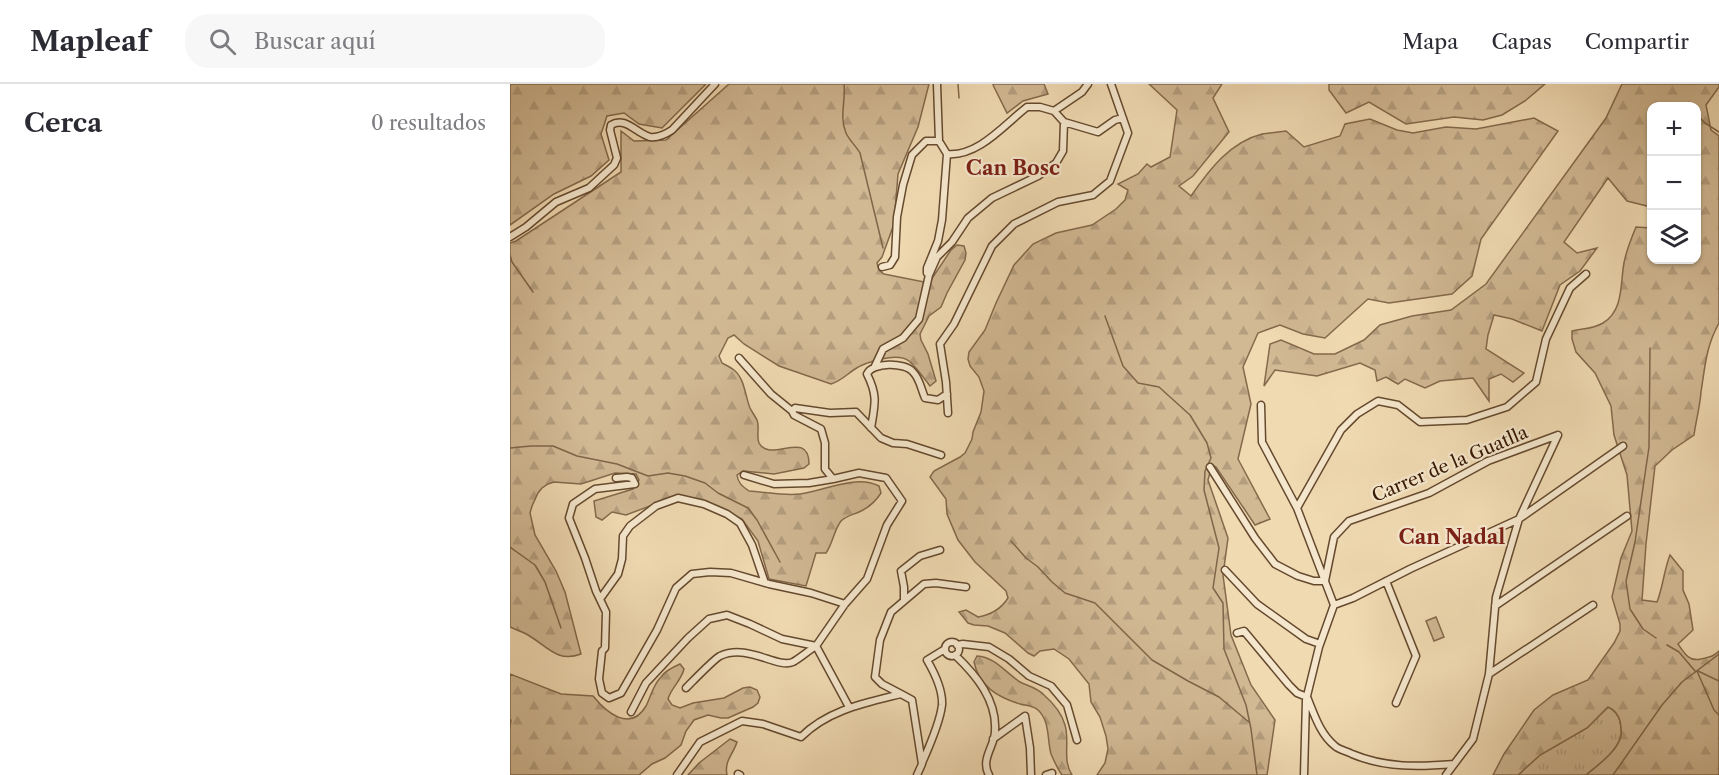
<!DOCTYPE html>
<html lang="es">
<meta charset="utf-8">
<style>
body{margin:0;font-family:"Libre Caslon Text",serif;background:#f7f7f7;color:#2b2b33}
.controls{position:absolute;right:18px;top:18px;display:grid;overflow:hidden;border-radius:12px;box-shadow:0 2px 4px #0004}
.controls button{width:54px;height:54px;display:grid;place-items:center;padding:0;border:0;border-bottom:2px solid #e1e1e2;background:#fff;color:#2b2b33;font:30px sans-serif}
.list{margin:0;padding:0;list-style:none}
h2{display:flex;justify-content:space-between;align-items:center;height:78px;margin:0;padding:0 24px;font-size:26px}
h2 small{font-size:20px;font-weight:400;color:#7c7c81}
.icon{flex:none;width:33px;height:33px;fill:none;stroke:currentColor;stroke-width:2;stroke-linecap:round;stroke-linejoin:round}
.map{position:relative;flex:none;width:1209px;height:691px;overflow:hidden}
header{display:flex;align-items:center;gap:36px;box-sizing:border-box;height:84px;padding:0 30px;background:#fff;border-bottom:2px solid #e1e1e2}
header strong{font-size:28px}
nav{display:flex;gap:33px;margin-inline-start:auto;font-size:21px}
.search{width:420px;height:54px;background:#f7f7f7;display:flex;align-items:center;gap:15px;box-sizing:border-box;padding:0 21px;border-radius:24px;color:#7c7c81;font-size:22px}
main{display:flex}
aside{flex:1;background:#fff}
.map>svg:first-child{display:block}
.grass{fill:url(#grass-tufts);stroke:#84694b;stroke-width:1.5}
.forest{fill:url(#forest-firs);stroke:#84694b;stroke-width:1.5}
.garden{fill:#d1b994;stroke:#84694b;stroke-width:1.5}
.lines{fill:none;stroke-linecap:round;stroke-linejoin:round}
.stream{stroke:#806548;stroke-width:1.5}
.minor-casing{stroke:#65492e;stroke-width:9}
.minor{stroke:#f5e7cd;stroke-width:6}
.labels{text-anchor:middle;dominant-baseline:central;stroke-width:4.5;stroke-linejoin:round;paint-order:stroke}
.street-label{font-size:18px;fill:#371902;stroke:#f5e7cd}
.neighbourhood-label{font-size:20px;font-weight:bold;fill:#7a1f14;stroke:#f5e7cd}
</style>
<header>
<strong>Mapleaf</strong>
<div class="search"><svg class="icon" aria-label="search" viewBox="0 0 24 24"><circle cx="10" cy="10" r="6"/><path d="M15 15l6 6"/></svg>Buscar aquí</div>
<nav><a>Mapa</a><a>Capas</a><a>Compartir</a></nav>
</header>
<main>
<aside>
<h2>Cerca<small>0 resultados</small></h2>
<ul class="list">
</ul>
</aside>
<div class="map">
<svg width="1209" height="691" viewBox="0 0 1209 691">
<defs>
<pattern id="grass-tufts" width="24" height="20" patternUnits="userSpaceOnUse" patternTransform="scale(1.5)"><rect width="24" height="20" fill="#d1b994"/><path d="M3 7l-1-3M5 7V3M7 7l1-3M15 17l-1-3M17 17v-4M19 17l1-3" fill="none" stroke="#b49e7e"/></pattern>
<pattern id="forest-firs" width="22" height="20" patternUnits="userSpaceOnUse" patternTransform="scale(1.5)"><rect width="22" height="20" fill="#d1b994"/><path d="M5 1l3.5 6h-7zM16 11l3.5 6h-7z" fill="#b49e7e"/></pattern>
</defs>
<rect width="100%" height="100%" fill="#f0dab2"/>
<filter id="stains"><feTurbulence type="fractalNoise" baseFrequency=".00333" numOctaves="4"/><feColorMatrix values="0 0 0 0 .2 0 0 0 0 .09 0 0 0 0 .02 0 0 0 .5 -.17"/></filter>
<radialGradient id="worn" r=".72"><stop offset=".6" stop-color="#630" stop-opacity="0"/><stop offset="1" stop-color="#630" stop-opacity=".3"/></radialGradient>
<path class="grass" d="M1098,623c7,3 10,7 12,14 1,5 2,10 1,15 -4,16 -23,29 -35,39h-68l22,-20 47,-27z"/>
<path class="forest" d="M0,0h196l-44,44 -23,-4 -15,-11 -17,3 -6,18 8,26 -18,16 -37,18 -44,31z
M219,0h200l-11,43 -20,47 -4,50 -12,33 -5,6 2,7 5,4 45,9 22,-33 6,-5 7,1 2,7 -1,7 -18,33 -6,14 -12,9 -9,18 1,6 7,14 8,27 -6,5c-6,-8 -13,-18 -21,-25 -12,-9 -43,1 -54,8 -9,6 -14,12 -24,15l-52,-18 -35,-22 -10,-9 -6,3 -9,18 3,7c4,2 8,4 12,7 11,9 11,26 16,38 2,4 5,8 7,12 3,7 -1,16 2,23 11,21 50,-15 50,21l-5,4 -30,6 -31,-3 -6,4c1,8 5,11 12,16 16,1 35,5 51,3 25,-3 55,-20 79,-8l2,7c-5,8 -13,15 -22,19 -7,3 -13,4 -18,9 -7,9 -8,22 -15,32h-10l-10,33 -37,-7 -11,-38 -16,-22 -35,-17 -28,-7 -53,20 -14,-3 -10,8 -6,-3 -2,-16 39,-12 6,-9 -3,-6 -21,-1 -34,11 -27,-2 -6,2 -6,4 -4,5 -6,13 -2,7 5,22 21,36 9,21 16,62c-24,9 -34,-8 -53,-19 -5,-3 -12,-5 -18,-8v-384l6,-2 105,-69v-41l13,10 32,-1z
M484,0h50l4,10 -25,7 -16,12 -14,-28z
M639,0h73l-9,14 16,34 -36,44 -14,10 12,10c18,-26 39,-54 71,-62 8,-1 16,-2 24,-3l18,16 36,-11 5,-12 25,-5 27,11 16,3 33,-6 30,2 58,-11 24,13 -77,108 -9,37 -20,18 -63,9 -21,-4 -43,39 -22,-4 -23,-9 -22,8 -15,34 8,37 -13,55 32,60 -15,6 -39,-58 -4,-2 -4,15 20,58 -5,37 8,60 20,50 24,35 -8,55h-170l8,-12 3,-14 -2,-13 -6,-19 -9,-15 -2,-18 -20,-25 -15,-10 -14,2 -6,5 -6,-3 -23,-20 -17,-7 -14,-1 -6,-2 -9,-11 7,-2 12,7c12,-2 23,-8 30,-19l-2,-7 -31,-29 -17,-22 -11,-26 -1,-15 -16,-22 4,-6 26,-14 5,-4 7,-14 1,-7 8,-20 3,-21 -5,-14 -9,-11 -2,-7 1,-7 16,-22 11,-27 18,-38 19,-21 23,-11 36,-8 24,-16 9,-9 3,-10 -10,-6 20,-10 9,-10 4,3 19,-10 7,-47z
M819,0h216l-20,17 -23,14 -19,5 -29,-3 -48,7 -37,-22 -23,11 -17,-23z
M1112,0h97v3l-13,18 5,25 8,6v187c-13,23 -14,44 -18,69 -1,14 -5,29 -7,43l-22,15 -17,16 -9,78 -4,56 15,2c6,-15 7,-32 13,-47l13,16v19l6,14 4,26 -15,14c6,9 11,18 23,15 8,-2 12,-2 18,-8v124h-133c12,-10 31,-23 35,-39 1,-5 0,-10 -1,-15 -2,-7 -5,-11 -12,-14l-21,21 -47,27 -22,20h-25l11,-21 30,-44 19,-15 35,-15 26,-37 6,-12v-7l-8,-27 9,-39 11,-27 -5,-56 -13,-40 -3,-29 -16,-33 -19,-21 -4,-13v-8c11,-3 19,-1 31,-8 21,-13 17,-39 21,-60 2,-12 7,-24 12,-36l15,1 1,32h44v-154h-44l-1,101 -24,-6 -19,-23 -44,64 13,11 20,-5 -17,23 -20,14 -18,46 -30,-12 -18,-4 -6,20 -2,14 38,24 -11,9 -12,-8 -12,5v22l-16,-23 -33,3 -15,7 -20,-9 -7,5 -12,-7 -9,4 -2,-11 -15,-7 -43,13 -42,-6 -11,16 6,-42 11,-4 33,14h21l29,-14 16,-15 32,-9 39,-6 35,-26 120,-166z
M467,572c18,1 29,17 43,26 8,4 18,6 24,13 9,8 18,19 21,30 5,17 -3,35 7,50h-10c-5,-7 -8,-14 -11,-21 -4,-15 -1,-33 -13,-44 -6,-5 -11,-4 -18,-6 -23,-7 -41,-18 -46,-42z
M170,580l4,5c-3,12 -13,19 -16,30l4,6 8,3 13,-5 31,-5 19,-10 7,-1 7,3 3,7 -2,6 -5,4 -25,11h-7l-13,-3 -14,5 -8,11 -5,14 -16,13 -13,6 -13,11h-129v-101l51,20 32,2c13,16 37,37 53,10 5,-10 7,-21 15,-29 4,-6 12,-10 19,-13z
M220,655l7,3c-4,13 -13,19 -10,33h-39l11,-12z"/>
<path class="garden" d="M926,533l8,20 -10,4 -8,-20z"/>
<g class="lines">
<path class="stream" d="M334,0c2,17 -5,32 2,49 3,7 10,13 14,20l23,95
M448,0l1,14
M1186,30l9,9 14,9
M0,171l2,7 21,30
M595,232l18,50 15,17 21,4 31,28 17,28 4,15 -6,13 -1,19 15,58 -6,40 10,15 1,46 22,56 5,24 6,46
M1140,264l-1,99 -14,95 -9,39 4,28 13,20 13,9
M0,364l21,-2h22l24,10 40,8 31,12 20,-3 17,3 20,7 13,10 30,15 9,12 23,42
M501,457l15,17 12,9 14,15 13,11 30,10 57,57 36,21 31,16 31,26
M0,463l25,18 10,17 16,46
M1157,561l12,7 16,19
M1187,587l17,39 5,5
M1188,587l21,10
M0,643l1,-7
M1103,691l49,-70 20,-23 37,-28"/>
<g class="minor-casing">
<path id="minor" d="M544,27l10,11 34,10 17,-12 8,-2
M437,70c31,3 57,-29 80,-47h13l14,4 28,-19 6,-8
M0,153l16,-10 30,-25 33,-14 25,-23 3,-7 -7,-28 1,-5c14,-9 25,8 39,12 8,1 16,-3 22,-7l43,-46
M372,183l8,-2 5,-8 2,-40 6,-32 9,-30 14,-14h13
M417,189v-5l11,-27 4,-21 5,-66 -8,-13 -2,-57
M229,274l32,36 21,17
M365,282l8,-17 20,-11 16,-19 10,-44 8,-18 15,-15 16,-24 24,-20 46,-22 18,-13 7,-12 1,-29
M751,321l1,37 35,66 37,97 -15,42 -13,53 -2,75
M438,329l-2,-31 -6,-38 14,-20 38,-78 22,-22 44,-22 35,-7 17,-14 18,-48 -17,-49
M361,344c4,-24 7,-32 -4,-54 5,-12 38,-12 46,-2 7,7 8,17 12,26l13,2 9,-6
M700,383l45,71 20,26 23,12 16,5h11l9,-44 15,-16 80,-28 59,-32 70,-26
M234,391l30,9 35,-1 24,-4
M106,394l11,-1 5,1 3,6 -40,5 -22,15 -4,14 16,40 11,33 10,21 -1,36 -3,3 -3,28 3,14 7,5 12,-5 36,-63 19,-42 16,-14 18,-2 21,1 38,11 42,9 34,11
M787,424l44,-78 16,-16 21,-13 20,4 22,17 47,-2 40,-13 29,-25 10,-43 24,-51 16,-14
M715,486l32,34 49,35 14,5
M876,497l30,75 -20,47
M90,515l18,-25 4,-15 1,-23 7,-10 26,-20 22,-8 26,6 23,10 13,9 12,22 13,38
M394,516v-13l-3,-16 19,-15 20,-6
M824,521l19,-7 57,-29 109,-50 104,-73
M985,522l132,-90
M727,549l7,-2 45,54 8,8 10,4c7,17 13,37 28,49 4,4 12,5 17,8 33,14 67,13 102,10
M435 565a7 7 0 1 1 14 0a7 7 0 1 1-14 0Z
M447,561l6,-1 26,3 20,12 20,17 22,10 16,19 10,35
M445,571c21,20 42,45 40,76 0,15 -15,28 -6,44
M979,590l104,-69
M176,604c7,-7 27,-28 34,-32 28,-13 57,13 73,6 7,-4 15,-11 23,-16
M391,610l-19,-10 -7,-7 5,-37 11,-28 33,-28 12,-1 30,4
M339,623l-33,-61 29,-42 22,-25 20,-54 15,-24 -16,-23 -27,-5 -26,6 -8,-10v-26l-4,-14 -27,-14 -2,-4 3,-3 35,5 26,-1 25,26 12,5 14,1 34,11
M121,628l15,-29 42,-45 21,-19 18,-4 23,9 32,15 34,7
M483,655l32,-23 5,32 1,27
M412,679c7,-16 18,-40 20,-58 1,-15 -8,-33 -15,-45l18,-11
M228,690l2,1
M167,691l23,-33 42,-21 21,3 38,13c27,-27 64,-34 100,-43l11,6 10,64 -5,11
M536,691l6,-2
M936,691l27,-36 16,-65 7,-77 23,-78 39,-84"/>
</g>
<use href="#minor" class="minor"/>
</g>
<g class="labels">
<g class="street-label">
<text transform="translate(940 380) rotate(-23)">Carrer de la Guatlla</text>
</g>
<g class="neighbourhood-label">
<text x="503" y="84">Can Bosc</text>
<text x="942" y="453">Can Nadal</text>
</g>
</g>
<rect width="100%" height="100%" filter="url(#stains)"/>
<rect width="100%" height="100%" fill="url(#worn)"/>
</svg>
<div class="controls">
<button>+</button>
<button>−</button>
<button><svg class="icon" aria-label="layers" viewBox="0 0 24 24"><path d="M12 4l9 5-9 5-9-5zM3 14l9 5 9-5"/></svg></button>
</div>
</div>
</main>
